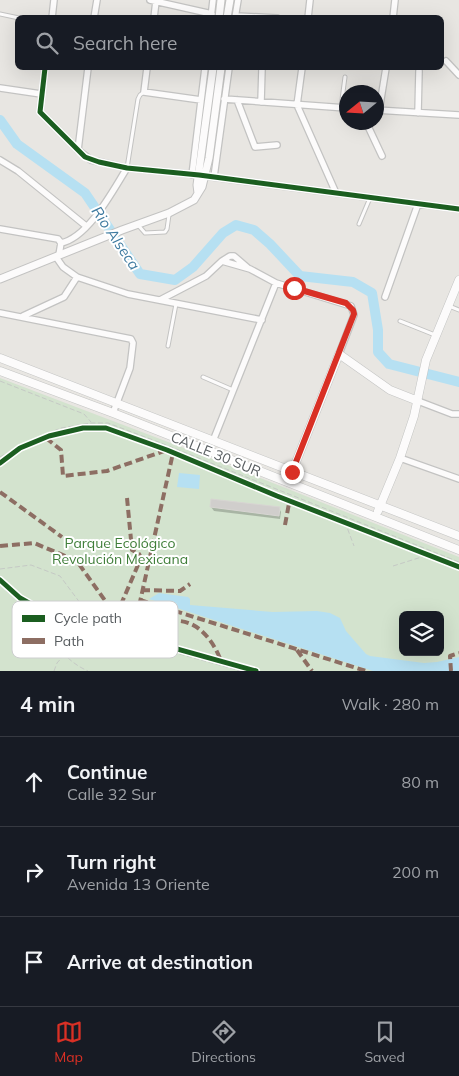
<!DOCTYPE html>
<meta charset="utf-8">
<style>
body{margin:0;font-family:Mulish,sans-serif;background:#242831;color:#f1f3f6}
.controls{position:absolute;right:15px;bottom:15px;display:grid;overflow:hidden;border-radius:8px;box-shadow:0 5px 20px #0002}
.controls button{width:45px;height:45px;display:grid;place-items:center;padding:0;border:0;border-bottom:1px solid #363941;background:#171b24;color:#f1f3f6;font:25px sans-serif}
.compass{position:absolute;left:339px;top:85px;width:45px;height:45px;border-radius:50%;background:#171b24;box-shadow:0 5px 20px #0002;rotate:252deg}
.stop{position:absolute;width:15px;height:15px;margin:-11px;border:4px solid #d93025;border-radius:50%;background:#fff}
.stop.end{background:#d93025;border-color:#fff;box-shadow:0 1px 5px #0008}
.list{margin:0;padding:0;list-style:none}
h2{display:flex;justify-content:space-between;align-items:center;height:65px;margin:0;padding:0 20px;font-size:21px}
h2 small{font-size:16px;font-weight:400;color:#9ea1a6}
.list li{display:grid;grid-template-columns:32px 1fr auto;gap:15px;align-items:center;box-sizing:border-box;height:90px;padding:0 20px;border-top:1px solid #363941}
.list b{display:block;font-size:19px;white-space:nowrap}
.list p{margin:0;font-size:16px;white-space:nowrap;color:#9ea1a6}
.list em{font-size:16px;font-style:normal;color:#9ea1a6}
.icon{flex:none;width:28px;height:28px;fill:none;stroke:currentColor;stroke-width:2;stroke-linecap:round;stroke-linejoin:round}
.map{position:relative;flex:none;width:459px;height:671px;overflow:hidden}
.search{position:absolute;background:#171b24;box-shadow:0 5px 20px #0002;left:15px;right:15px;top:15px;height:55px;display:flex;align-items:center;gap:12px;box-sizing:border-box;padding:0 18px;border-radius:8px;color:#9ea1a6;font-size:19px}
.sheet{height:335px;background:#171b24}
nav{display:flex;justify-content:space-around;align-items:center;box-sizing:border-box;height:70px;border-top:1px solid #363941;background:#171b24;font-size:14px;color:#9ea1a6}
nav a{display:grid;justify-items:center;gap:2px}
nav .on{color:#d93025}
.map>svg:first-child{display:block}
.green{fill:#d3e3ce;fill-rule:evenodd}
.water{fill:#b6e0f2}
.shadow{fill:#0003}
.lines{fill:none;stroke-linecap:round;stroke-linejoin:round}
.river{stroke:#b6e0f2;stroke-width:10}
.building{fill:#d0cecc;stroke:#d7d5d2}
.service-casing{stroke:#c3c3c2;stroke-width:5}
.minor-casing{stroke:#c3c3c2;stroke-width:8}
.tertiary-casing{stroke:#c3c3c2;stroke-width:9}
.secondary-casing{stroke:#c4c5c4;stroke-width:9}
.path{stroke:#c5c9c5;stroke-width:1;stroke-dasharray:5 2.5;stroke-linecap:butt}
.service{stroke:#fcfbfb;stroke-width:3}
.minor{stroke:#fcfbfb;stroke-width:5.5}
.tertiary{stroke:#fcfbfb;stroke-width:7}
.secondary{stroke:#fcfbfb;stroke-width:8}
.quiet{stroke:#8d6e63;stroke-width:4;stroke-dasharray:8 4;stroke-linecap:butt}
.cycleway-casing{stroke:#fff;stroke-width:8}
.cycleway{stroke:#1b5e20;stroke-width:5}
.route{stroke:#d93025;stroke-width:6}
.labels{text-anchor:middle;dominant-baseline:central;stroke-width:4;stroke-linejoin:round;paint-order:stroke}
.street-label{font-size:14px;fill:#585d60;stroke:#fff}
.park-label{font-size:14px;fill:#3f7e39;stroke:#fff}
.water-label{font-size:15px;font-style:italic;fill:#3f7ba0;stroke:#fff}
.key{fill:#fff;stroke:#cdcecf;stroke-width:1}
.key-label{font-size:14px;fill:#585d60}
</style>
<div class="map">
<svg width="459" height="671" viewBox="0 0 459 671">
<rect width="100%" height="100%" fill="#e8e6e2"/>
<path class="green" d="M0,378l210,80 249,99v114h-459zM403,615h37v37h-37z"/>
<path class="water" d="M179,473l21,2 -1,14 -22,-2z
M159,593l29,4 2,2v6l83,7 44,-1 13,2 10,5 6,13 20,23 4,2 54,7 13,-1 22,-5v14h-86l-224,-72z"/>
<path class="shadow" d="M211,507l68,1 2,4 -1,7 -66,-8z"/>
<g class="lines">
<path class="river" d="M0,120l17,24 68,49 55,81 35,6 18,-13 30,-34 13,-8 18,5 16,14 30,32 53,6 19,11 6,37v22l11,12 70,18"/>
</g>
<path class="building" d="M211,499l69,8 -1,9 -69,-9z"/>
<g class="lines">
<g class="service-casing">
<path id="service" d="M0,14l19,4
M341,107l4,-30
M127,168l11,-69 2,-4 4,-3
M359,224l11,-26
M138,225l7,8 20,-1 2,-3 2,-14
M449,306l10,4
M400,321l35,14
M168,346l8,-42
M203,377l30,13"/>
</g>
<g class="minor-casing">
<path id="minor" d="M150,0l62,14
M236,16l41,2
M52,18l2,-18
M94,18l3,-18
M154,18l2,-17
M211,18l2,-18
M235,18l3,-18
M308,18l2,-18
M393,18l2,-18
M446,61l13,14
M45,68l-5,44 38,38 13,10 36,8 72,7
M147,68l-3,24 57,8
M302,68l-5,37 39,88
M0,88l41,6
M224,99l122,9
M237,100l18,47 22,-2
M261,102l1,-34
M376,110l83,5
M379,111l7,-43
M418,113l1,-42
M366,122l16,34
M78,150l10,-82
M0,160l18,11 68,55
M192,175l13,-107
M205,176l254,33
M214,177l15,-109
M0,229l58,10 3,4 -2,12
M61,243c28,-6 52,-53 66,-75
M56,257l7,10 14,10 51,17 134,26
M222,261l8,-5h4l14,12
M385,297l33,-93
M160,300l46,-24 16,-15 28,8 26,14 75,23 3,9 -15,39
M0,313l131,26 2,4 -3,25 -17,45
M23,316l41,-19 13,-20
M418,401l34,13h7
M213,441l63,-158
M400,458l59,21"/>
</g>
<g class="tertiary-casing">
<path id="tertiary" d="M219,18l2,-18
M227,18l3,-18
M198,193l-1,-8 16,-117
M0,279l122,-49 47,-17 25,-13 8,-13 7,-29 12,-90"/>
</g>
<g class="secondary-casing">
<path id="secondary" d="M0,358l459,178
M0,371l113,42 346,137
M290,477l49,-123 51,36 28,11
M378,511l22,-53 14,-42 12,-56 33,-80"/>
</g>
<path class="path" d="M0,381l84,33 7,8
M0,457l29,-16 32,-13 30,-5h17l53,20 298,119
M345,522l9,24
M393,566l35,-11
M0,569l31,-4 29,11 38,51
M0,585l19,17 26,15 196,54
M32,610c15,23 30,50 56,61
M54,671l3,-8 7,-8"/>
<use href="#service" class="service"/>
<use href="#minor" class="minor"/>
<use href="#tertiary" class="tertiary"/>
<use href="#secondary" class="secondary"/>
<path class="quiet" d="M46,438l15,12 2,26 44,-5 60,-21
M0,492l62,45
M285,525l5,-27
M0,546l34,-3 36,15 9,6 37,52c6,5 15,10 24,11 11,1 23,-5 34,-6 24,-2 40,21 47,40
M142,590l38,1 10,-7
M140,600l226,71
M116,616l25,-58 -2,-4 -7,-4 -5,-52
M134,629l39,-176
M297,650l15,21
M451,671l-1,-15 9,-3"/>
<g class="cycleway-casing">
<path id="cycleway" d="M45,68l-5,44 45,45 14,5 28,6 72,7 260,34
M0,463l20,-15 29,-12 34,-8h23l61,22 110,46 182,71
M0,580l20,18 25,14 211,59"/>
</g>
<use href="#cycleway" class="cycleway"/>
</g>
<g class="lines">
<path class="route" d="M292,472l62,-158 -1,-4 -7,-7 -52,-15"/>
</g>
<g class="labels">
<g class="street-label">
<text transform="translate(216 454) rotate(22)">CALLE 30 SUR</text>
</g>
<g class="park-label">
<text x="120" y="543">Parque Ecológico<tspan x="120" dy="16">Revolución Mexicana</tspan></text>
</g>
<g class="water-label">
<text transform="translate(116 238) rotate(56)">Rio Alseca</text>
</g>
</g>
<rect x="12" y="601" width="166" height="57" rx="8" class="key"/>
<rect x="22" y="615" width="23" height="7" fill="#1b5e20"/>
<rect x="22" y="638" width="23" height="6" fill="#8d6e63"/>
<g class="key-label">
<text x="54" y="623">Cycle path</text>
<text x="54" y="646">Path</text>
</g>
</svg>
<div class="controls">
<button><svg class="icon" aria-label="layers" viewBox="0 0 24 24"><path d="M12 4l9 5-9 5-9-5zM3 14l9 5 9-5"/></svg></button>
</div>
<svg class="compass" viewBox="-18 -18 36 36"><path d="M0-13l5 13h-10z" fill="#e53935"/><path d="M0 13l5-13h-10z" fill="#9ea1a6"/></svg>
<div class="stop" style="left:294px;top:288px"></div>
<div class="stop end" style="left:292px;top:472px"></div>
<div class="search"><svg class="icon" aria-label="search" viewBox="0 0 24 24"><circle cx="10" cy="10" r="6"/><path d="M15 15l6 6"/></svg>Search here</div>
</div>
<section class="sheet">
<h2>4 min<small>Walk · 280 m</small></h2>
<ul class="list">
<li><svg class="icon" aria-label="ahead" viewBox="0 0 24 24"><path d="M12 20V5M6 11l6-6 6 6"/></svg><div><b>Continue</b><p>Calle 32 Sur</p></div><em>80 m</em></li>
<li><svg class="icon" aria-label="right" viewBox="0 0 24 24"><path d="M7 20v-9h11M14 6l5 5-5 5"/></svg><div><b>Turn right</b><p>Avenida 13 Oriente</p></div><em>200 m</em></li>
<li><svg class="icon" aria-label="arrive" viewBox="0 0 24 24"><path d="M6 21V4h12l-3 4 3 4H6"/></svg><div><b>Arrive at destination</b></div></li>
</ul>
</section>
<nav>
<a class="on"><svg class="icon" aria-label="map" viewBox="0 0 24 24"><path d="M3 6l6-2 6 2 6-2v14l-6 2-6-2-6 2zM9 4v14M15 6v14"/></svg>Map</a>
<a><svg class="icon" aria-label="directions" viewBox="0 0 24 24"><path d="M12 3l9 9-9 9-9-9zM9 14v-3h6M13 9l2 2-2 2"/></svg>Directions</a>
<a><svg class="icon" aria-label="saved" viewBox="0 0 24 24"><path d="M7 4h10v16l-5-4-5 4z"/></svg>Saved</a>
</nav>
